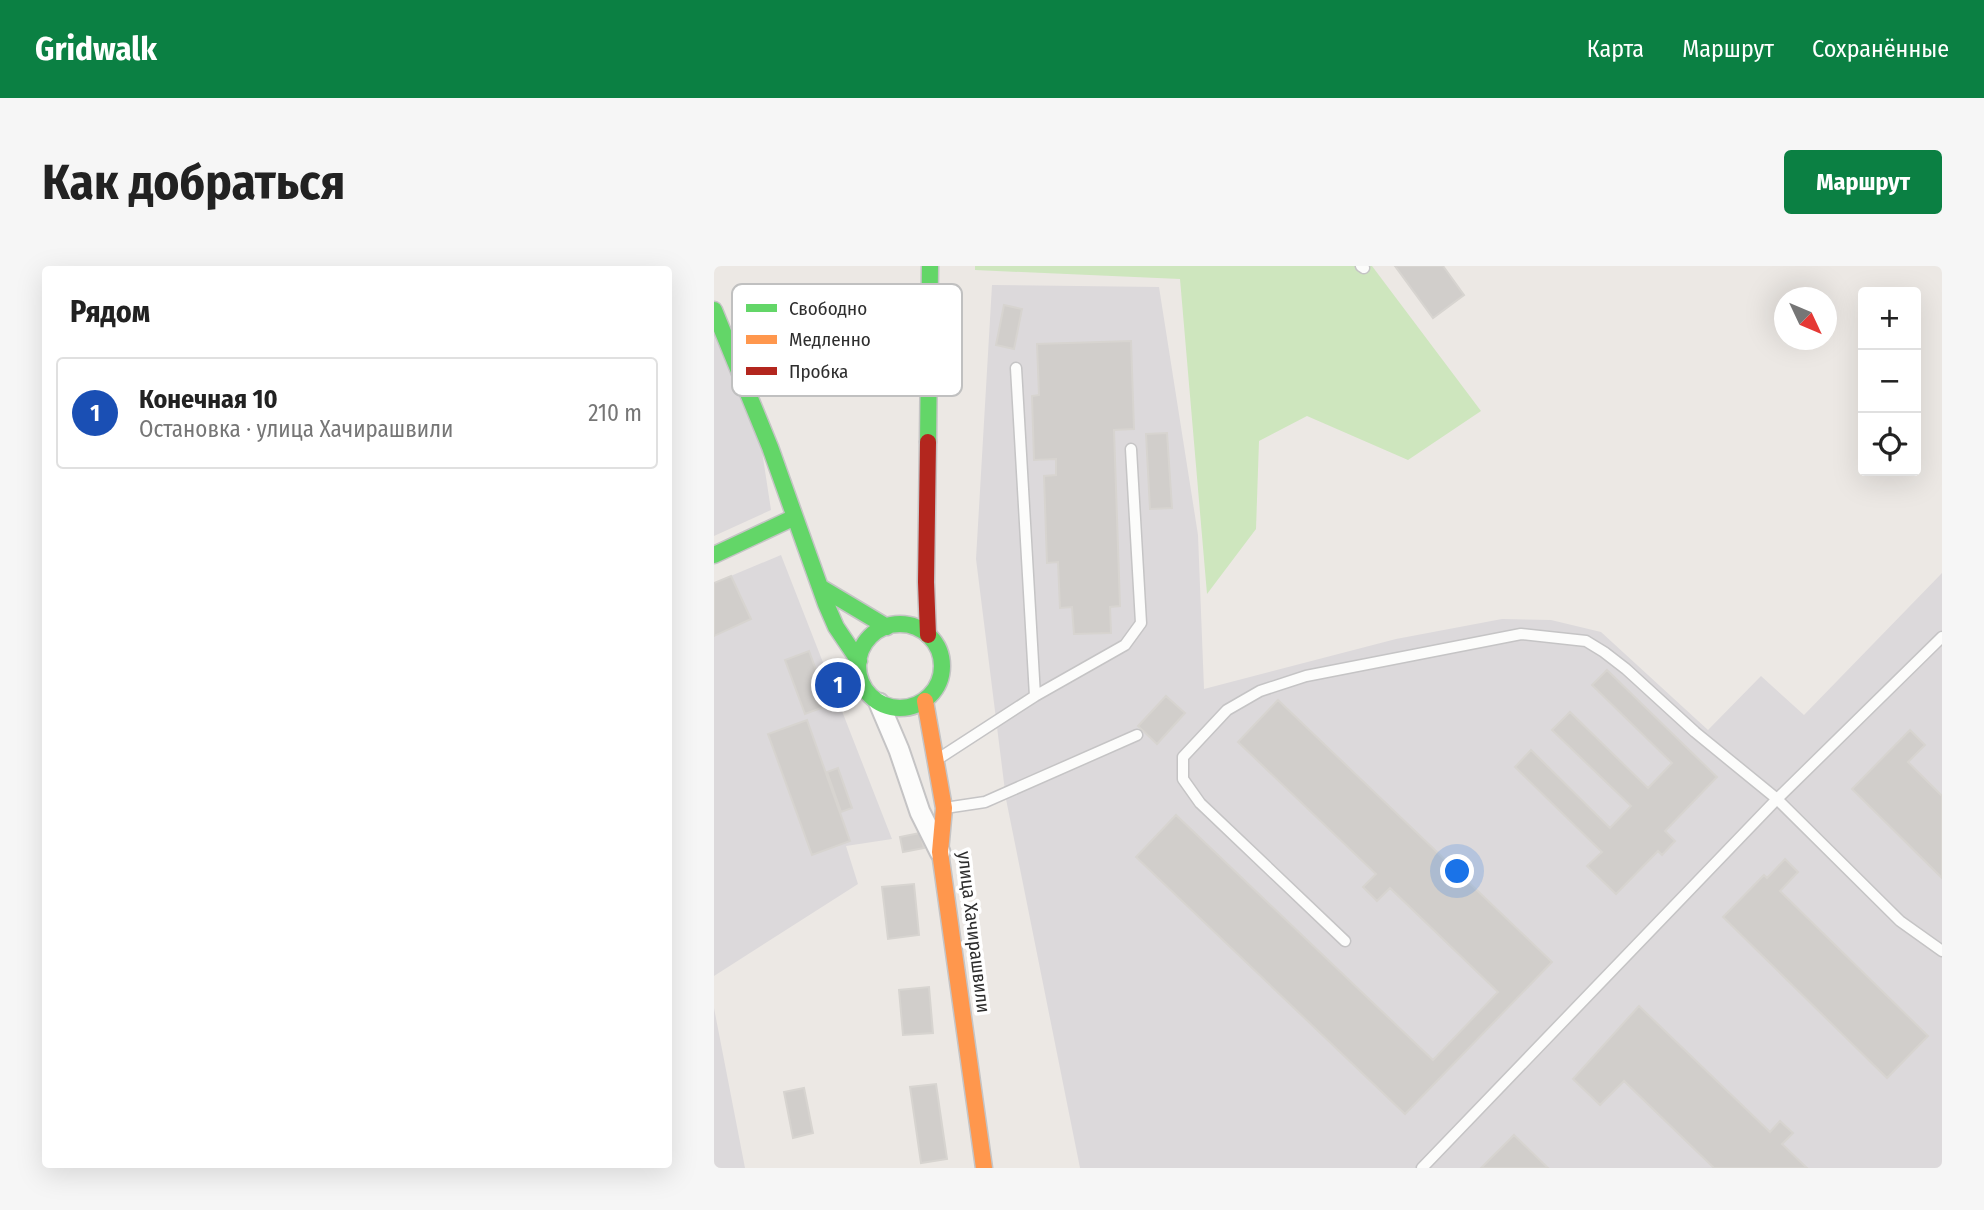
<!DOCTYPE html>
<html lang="ru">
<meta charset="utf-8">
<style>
body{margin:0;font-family:"Fira Sans Condensed",sans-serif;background:#f6f6f6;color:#222}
.controls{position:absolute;right:21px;top:21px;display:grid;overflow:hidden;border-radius:7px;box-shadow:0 7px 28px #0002}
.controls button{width:63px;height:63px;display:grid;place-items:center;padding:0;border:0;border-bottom:2px solid #e0e0e0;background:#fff;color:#222;font:35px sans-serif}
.compass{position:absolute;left:1060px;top:21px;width:63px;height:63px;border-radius:50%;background:#fff;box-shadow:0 7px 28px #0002;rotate:134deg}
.you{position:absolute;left:744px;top:606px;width:24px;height:24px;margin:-18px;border:5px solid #fff;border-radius:50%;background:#1a73e8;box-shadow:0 0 0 10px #1a73e833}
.badge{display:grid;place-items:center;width:46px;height:46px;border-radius:50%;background:#0b8043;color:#fff;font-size:23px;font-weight:700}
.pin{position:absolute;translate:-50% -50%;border:4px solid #fff;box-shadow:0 2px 7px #0006}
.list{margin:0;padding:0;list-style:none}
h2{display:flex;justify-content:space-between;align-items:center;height:91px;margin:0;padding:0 28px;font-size:30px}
h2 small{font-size:23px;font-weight:400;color:#767676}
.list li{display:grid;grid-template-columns:46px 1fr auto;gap:21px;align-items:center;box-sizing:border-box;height:112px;margin:0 14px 14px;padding:0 14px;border:2px solid #e0e0e0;border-radius:7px}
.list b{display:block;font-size:26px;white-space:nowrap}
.list p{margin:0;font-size:23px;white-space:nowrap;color:#767676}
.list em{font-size:23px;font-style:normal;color:#767676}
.icon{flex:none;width:38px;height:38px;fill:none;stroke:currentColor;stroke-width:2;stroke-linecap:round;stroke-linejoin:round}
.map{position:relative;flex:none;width:1228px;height:902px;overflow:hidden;border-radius:7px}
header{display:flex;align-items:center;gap:42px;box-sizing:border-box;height:98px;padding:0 35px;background:#0b8043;color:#fff}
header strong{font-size:33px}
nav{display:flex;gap:38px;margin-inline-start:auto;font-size:24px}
.intro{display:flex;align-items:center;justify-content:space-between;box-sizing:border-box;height:168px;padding:0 42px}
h1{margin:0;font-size:49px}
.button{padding:18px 32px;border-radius:7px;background:#0b8043;color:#fff;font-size:24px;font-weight:700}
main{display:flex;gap:42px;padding:0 42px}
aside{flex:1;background:#fff;border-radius:7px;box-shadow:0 7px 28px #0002}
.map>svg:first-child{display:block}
.industrial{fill:#dcd9db}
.green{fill:#cee6be}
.building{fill:#d1cecb;stroke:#d7d4d0;stroke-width:2}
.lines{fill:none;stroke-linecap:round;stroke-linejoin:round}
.lane-casing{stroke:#c5c4c5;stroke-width:13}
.street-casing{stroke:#c5c4c5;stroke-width:23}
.fast-casing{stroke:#c5c4c5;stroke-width:19}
.slow-casing{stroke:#c5c4c5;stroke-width:19}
.jam-casing{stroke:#c5c4c5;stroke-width:19}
.lane{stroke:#fcfcfb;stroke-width:10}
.street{stroke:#fcfcfb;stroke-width:19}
.fast{stroke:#63d668;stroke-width:16}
.slow{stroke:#ff974d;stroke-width:16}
.jam{stroke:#b3261e;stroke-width:16}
.labels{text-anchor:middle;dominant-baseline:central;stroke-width:7;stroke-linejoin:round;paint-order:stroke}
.street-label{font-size:19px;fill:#2e2e2e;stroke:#fff}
.key{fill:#fff;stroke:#c0c0c0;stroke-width:2}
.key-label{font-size:19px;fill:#2e2e2e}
</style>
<header>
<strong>Gridwalk</strong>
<nav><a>Карта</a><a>Маршрут</a><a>Сохранённые</a></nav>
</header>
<div class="intro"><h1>Как добраться</h1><a class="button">Маршрут</a></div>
<main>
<aside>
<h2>Рядом<small></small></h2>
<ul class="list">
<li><span class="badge" style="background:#1a4fb4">1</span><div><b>Конечная 10</b><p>Остановка · улица Хачирашвили</p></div><em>210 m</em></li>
</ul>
</aside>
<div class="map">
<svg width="1228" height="902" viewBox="0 0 1228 902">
<rect width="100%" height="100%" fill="#ece8e4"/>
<path class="industrial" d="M278,19l167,2 39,248 6,154 192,-50 106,-20 49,1 50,12 107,98 53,-54 43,39 138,-142v595h-862l-74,-369 -30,-240z
M0,64l48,121 9,59 -57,26z
M67,289l111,284 -46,7 12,38 -144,92v-393z
M0,742l31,160h-31z"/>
<path class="green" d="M261,0h397l109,145 -73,49 -101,-44 -48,25 -3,88 -49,65 -27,-315 -205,-9z"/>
<path class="building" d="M681,0h48l21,29 -31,23z
M290,39l18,4 -8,40 -18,-4z
M417,75l3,88 -20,1 6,176 -10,1 1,26 -37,1 -2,-27 -12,1 -2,-46 -11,1 -3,-87 12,-1v-16l-22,1 -2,-64 7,-1 -2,-51z
M453,167l5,75 -22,1 -4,-75z
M17,310l20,43 -37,17v-53z
M95,385l20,54 -24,9 -20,-54z
M893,404l110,107 -52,54 10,10 -13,14 -4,-4 -42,43 -29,-28 15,-14 -87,-85 16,-17 79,78 21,-22 -79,-76 18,-18 78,76 24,-25 -80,-78z
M452,430l19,17 -28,31 -19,-18z
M564,434l274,262 -147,152 -269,-257 40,-42 257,245 65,-68 -108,-104 -13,13 -14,-14 13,-13 -138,-132z
M93,454l43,121 -38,14 -44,-121z
M1196,464l15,15 -17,17 34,34v82l-90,-89z
M124,502l14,40 -11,4 -14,-40z
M206,567l4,15 -21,4 -3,-15z
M1071,593l13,13 -18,19 148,145 -41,42 -164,-161 41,-42 3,3z
M200,618l5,51 -31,4 -6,-52z
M215,721l4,46 -30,2 -4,-45z
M925,740l131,126 10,-11 13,12 -11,11 25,24h-93l-90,-87 -24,24 -27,-26z
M222,818l11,75 -26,4 -11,-76z
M90,822l9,45 -20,5 -9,-46z
M800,869l34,33h-67z"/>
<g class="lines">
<g class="lane-casing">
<path id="lane" d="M647,0l3,2
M321,430l90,-51 16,-22 -10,-174
M224,493l97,-63 -19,-328
M231,542l40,-6 152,-67
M631,675l-145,-138 -17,-24v-22l44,-47 33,-19 46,-15 215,-42 65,7 18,11 22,17 69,63 82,67 123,122 42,30
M708,902l355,-369 165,-162"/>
</g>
<g class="street-casing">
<path id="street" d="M165,437l20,47 21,62 20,40"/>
</g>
<g class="fast-casing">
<path id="fast" d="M0,44l56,137 56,157 10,23 23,34
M214,176l2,-176
M0,289l81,-38
M106,321l67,40
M144 400a42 42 0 1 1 84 0a42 42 0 1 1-84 0Z"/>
</g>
<g class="slow-casing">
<path id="slow" d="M211,435l19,107 -4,44 44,316"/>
</g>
<g class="jam-casing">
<path id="jam" d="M214,176l-2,140 2,53"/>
</g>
<use href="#lane" class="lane"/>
<use href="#street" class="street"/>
<use href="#fast" class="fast"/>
<use href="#slow" class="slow"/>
<use href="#jam" class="jam"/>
</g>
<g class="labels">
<g class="street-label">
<text transform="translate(260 666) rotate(83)">улица Хачирашвили</text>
</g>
</g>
<rect x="18" y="18" width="230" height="112" rx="10" class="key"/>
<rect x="32" y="38" width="31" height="8" fill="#63d668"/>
<rect x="32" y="69" width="31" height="9" fill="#ff974d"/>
<rect x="32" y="101" width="31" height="8" fill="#b3261e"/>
<g class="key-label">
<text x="75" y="49">Свободно</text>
<text x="75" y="80">Медленно</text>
<text x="75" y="112">Пробка</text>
</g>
</svg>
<div class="controls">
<button>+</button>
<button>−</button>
<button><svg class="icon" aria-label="locate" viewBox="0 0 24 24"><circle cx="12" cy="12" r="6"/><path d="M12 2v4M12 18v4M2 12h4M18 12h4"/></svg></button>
</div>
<svg class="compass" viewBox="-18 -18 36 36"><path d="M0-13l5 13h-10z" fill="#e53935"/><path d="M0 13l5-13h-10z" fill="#767676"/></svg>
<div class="you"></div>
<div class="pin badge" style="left:124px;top:419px;background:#1a4fb4">1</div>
</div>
</main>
